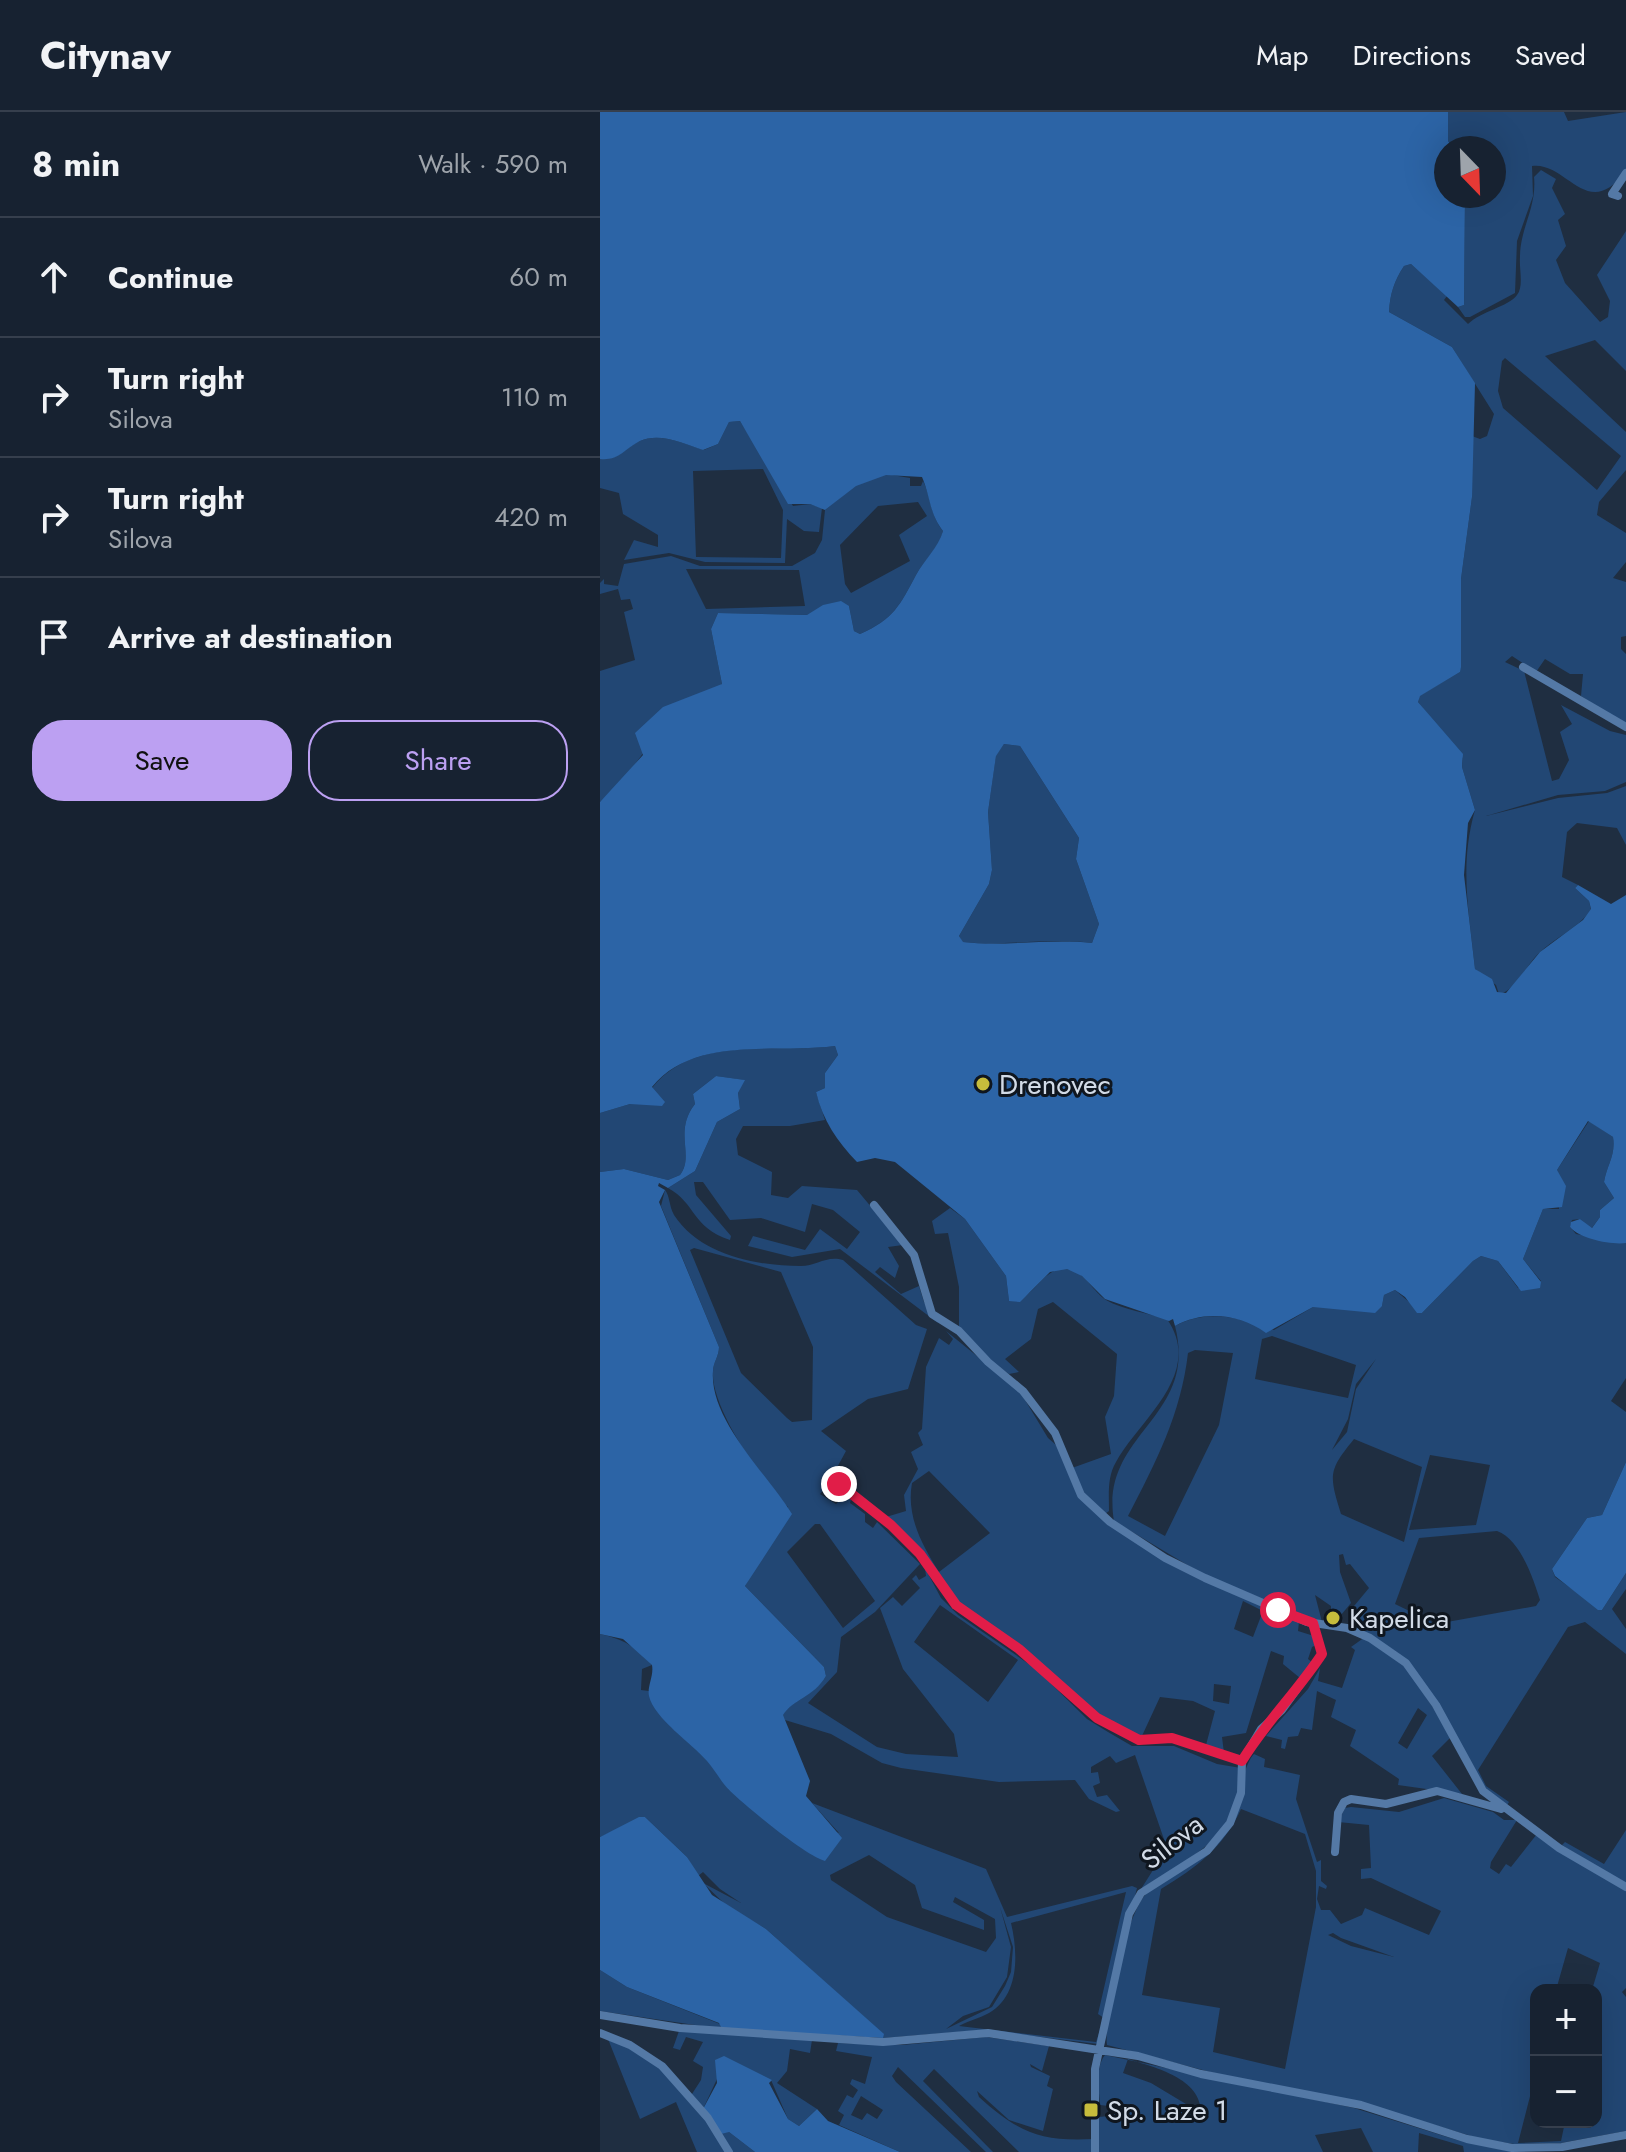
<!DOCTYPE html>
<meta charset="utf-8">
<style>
body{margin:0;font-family:Jost,sans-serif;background:#242f3d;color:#f1f3f6}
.controls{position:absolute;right:24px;bottom:24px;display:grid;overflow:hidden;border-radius:16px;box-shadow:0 8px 32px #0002}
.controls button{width:72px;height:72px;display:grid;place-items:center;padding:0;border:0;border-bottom:2px solid #363f4d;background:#172231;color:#f1f3f6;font:40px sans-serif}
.compass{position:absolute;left:834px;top:24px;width:72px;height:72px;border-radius:50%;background:#172231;box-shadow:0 8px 32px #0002;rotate:157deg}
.stop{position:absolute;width:24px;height:24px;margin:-18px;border:6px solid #e11d48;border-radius:50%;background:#fff}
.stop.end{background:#e11d48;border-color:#fff;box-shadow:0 2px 8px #0008}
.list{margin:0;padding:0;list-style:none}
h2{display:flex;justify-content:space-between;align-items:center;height:104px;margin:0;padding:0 32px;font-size:34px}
h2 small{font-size:26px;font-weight:400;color:#9ea4ab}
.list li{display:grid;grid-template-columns:52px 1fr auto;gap:24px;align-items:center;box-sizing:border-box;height:120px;padding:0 32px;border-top:2px solid #363f4d}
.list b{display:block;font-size:30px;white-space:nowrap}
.list p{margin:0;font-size:26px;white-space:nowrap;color:#9ea4ab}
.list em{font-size:26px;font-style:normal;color:#9ea4ab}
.actions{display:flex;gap:16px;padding:24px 32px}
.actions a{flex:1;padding:18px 0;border:2px solid #bca0f2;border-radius:32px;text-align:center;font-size:28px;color:#bca0f2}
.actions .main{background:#bca0f2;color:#111}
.icon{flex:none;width:44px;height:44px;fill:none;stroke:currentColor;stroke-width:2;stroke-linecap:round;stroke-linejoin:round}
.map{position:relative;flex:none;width:1026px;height:2040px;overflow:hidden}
header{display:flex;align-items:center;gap:48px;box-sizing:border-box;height:112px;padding:0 40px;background:#172231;border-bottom:2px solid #363f4d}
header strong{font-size:38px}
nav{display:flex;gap:44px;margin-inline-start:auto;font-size:28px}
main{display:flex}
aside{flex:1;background:#172231}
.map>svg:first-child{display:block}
.green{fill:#224774;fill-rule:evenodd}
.forest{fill:#2c64a6;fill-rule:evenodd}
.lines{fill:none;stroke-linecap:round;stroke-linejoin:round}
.minor{stroke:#5479a6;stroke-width:8}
.route{stroke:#e11d48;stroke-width:10}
.poi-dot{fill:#c6bc3c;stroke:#0f161f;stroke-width:3}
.labels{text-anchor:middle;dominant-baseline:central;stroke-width:6;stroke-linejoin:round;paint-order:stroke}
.poi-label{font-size:28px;fill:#d2dbe7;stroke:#0f161f;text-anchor:start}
.street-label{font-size:28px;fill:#d2dbe7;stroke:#0f161f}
</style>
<header>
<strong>Citynav</strong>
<nav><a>Map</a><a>Directions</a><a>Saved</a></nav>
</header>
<main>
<aside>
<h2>8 min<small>Walk · 590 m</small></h2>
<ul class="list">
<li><svg class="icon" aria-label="ahead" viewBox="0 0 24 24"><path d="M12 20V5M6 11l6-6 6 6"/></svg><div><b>Continue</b></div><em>60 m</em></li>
<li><svg class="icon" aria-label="right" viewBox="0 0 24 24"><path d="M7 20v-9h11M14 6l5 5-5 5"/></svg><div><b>Turn right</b><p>Silova</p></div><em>110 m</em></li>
<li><svg class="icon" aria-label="right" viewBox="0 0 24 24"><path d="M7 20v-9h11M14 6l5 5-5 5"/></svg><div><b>Turn right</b><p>Silova</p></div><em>420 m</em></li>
<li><svg class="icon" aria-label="arrive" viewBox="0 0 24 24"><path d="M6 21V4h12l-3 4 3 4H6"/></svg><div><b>Arrive at destination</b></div></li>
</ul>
<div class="actions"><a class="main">Save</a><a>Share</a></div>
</aside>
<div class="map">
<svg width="1026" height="2040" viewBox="0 0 1026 2040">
<rect width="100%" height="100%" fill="#1f2e41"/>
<path class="green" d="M848,0h116l4,9 58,-9v58c-38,54 -59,-9 -94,-4l1,30 -16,45 -2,52 -45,24h-5l-7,-10 6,-2 1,-109h29v-48h-40l-6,-7z
M941,58l15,9 -4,9 13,26 -7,6 8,26 -10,14 9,23 35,39 8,-5 2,-16 -13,-26 29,-44v140l-31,-31 -50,16 81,76v38l-27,32 -2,13 29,18v29l-13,16 13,4v54l-5,1v12l5,5v71l-45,-29 2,-22h-13l-25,-15 -9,13 -24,-16 -7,6 19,9 28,110 7,-2 10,-19 -9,-28 12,-8 -11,-19 49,26 16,4v47l-21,9 -47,4 -72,21 72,-18 49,-5 19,-7v59l-9,-17 -40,-5 -10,9 -5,45 16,8 -3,3 14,13 2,9c-14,19 -37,28 -53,44 -12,12 -23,37 -39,40l-3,-9 -21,-16c-6,-58 -16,-103 0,-159l-13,-43 1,-9 -45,-56 1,-6 41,-24 1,-93 11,-82v-61l8,3 7,-3 7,-22 -42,-67 -63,-35c1,-18 5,-31 15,-46l7,-2 36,32 -3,4 24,24c13,-13 40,-17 49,-29 7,-9 2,-26 3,-38 0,-29 17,-50 14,-80zM905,246l116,98 -24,34 -94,-82 -5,-17 4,-30z
M140,309l53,85 17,-2 12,4 -3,24 -15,-1 -17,-12 -2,44 -80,-1 -36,-9 -45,7 10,-20 24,7v-12l-35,-21 -4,-21 -19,-5v-29c19,1 24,-11 40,-18 20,-9 45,3 64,9l14,-6 11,-22zM163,357l20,41 -2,48 -85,-1 -3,-86z
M286,362l24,4v8h11l2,-5c9,18 7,34 20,50 -4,17 -19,29 -27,44 -16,30 -22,44 -56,59l-6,-3 -5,-25 -42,9 -89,-2 -7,16 11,55 -78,68 -24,32 -20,18v-131l35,-11 -11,-48 9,-3 -3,-10 -9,1 -3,-11 -18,5v-11l4,-4v5l14,2 6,-22 47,-8 29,10h92l23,-13 7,-13 3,-30 31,-25zM318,390l9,14 -28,19 11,26 -59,32 -6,-9 -5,-39 38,-39zM86,457l113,1 6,36 -99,3z
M404,632l16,2 59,92 -3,21 23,65 -7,19c-44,-6 -86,4 -130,-1l-3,-6 30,-52 3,-14 -4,-58 8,-57z
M235,934l3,9 -13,18v15l-9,4 9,28 -35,6h-47l-7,13 2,16 34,17 -1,23 17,3 14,-12 55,4 46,55 -15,2 11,19 -4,12 -15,-11 -5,5 26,22 18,-8 5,16 14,21 -98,-74 -48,8 -44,-11 5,-10 52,14 15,-21 27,20 13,-17 -27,-22 -21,-6 -7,28 -44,-14 -31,2 -27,-38h-9l2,13 35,41 -1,4c-39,-13 -34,-37 -62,-52l27,-17 22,-49 23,-13 -2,-16 6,-13 -28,-4 -23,18 2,10c-22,28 0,51 -15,71l-12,5 -44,-11 -24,3v-59l30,-9 26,-1 -4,-15c42,-54 123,-34 183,-42z
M989,1009l24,16c3,18 -6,28 -9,45l10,16 -14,12v7l-9,12 -11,-10 -8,1 -2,7 6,7 50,9v135l-15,23 15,11v50l-24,53 -15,3 -35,51 3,8 47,33 24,-37v16l-14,20 14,20v25l-41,-32 -17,5 -90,143 8,16 23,16 -3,5c-47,-36 -60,-100 -97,-144 -12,-14 -36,-24 -52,-34l5,-6 -13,-11 20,-24 -19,-24 -4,1 -3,-11 -4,1 1,17 11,31 -15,18 -5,-4v-11l-16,-11 7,27 -8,-1 -115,-49 -85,-51c-15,-88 85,-102 61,-195 32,-17 66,-9 99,4l39,-23 69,-1 2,-11 11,-5 27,23 51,-52 8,-5 17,5 20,27 23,-7 -18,-22 20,-50h16l-2,-39zM672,1224l84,29 -8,33 -93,-19 7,-40zM595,1238l38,3 -14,72 -54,111 -37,-20c28,-54 53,-102 60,-163zM776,1247l-20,30 -9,43 -15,18 16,-31 8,-35zM754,1327l68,28 -18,75 -63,-28c-12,-39 -13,-43 13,-75zM830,1343l60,10 -14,60 -67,5zM897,1419c23,8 36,47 43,69l-4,6 -100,18 -41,-20 24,-66z
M65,1078c5,6 4,16 9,25 26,40 82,51 127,51 15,0 26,-11 42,-6l73,65 11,4 -19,60 -40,10 -47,32 25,20 -12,22 5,5 -10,2 11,8 -10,-5 -10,11 16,10 11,-11 5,4 -2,6 15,11v8l8,6 4,-6 43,42 -45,48 -34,25 -4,35 -29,31 69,44 29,7 52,3 -4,-23 -51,-65 -23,-61 13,-11 9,9 18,-18 -8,-9 4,-4 3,5 7,-4 -1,-8 16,30 17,17 78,54 51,50 21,13 24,14h42l43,18 24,4c-3,70 -47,88 -100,121l26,-41 -32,-93 -19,8 -6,-7 -19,11v6l7,-1 2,11 -7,3 4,11 10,-2 13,16 -4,1 -27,-13 -14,-19 -76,2 -98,-14 -19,-5 -51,-29 -46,-14 -3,-5c11,-16 30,-17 44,-39l-2,-9 -79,-81 43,-79c-25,-24 -78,-100 -75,-136 0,-8 6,-15 6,-24l-58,-141zM94,1136l87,24 32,75 -1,73 -20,2 -5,-4 -46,-45 -51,-123zM215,1412h5l55,77 -32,27 -56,-76zM340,1493l78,55 -30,42 -74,-60z
M350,1096l15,11 41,57 3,25c26,1 32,-35 58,-32 18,2 25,22 39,31 17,10 42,13 61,19 38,55 -28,101 -51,143 -9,15 -7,33 -7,49l-4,3 -19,-17 -14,-29 39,-14 -6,-37 9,-21 3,-42 -64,-52 -15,7 -7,30 -26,20 14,13 -10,2 -16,-11 -34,-36v-40l-11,-54 -13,1 -3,-13z
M346,1219l73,59 29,48 15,13 12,36 40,42 73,44 111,49 -1,9 16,5 4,8 -6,3 -4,12 5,4 -13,15 -17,-14 1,-8 -13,-5 -25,82 -24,4 2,16 -18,-8 9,-34 -22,-10 -33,-4 -19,41 -46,-24 -135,-109 -74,-88 20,-6 -2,-16 14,-26 -7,-17 12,-7 -5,-12 4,-4 4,-62 13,-29 10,7 4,-6zM329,1359l61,62 -51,39c-17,-27 -33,-56 -27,-89zM643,1489l20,10 -10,26 -19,-8zM614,1572l17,2 -2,18 -16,-3z
M0,1522c23,5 37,13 52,31l-10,4 -1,21 8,1 22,36 38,35 20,28 20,15 90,28 -27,-30 174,66 21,48 125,-31 5,2 -39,156 -114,-14 -101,8v-4l-117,-105 -39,-23 -24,-23 38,20 -21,-14 -17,-17 -5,4 -11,-19 -42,-40 -45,20zM269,1743l46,30 7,23 62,22v-10l-31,-18 2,-5 40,22 1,19 -10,14 -99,-35 -56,-37 -1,-5zM526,1780l-28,122 6,4 -8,24 -137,-16c9,-5 21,-8 30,-13 31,-18 29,-61 22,-90zM400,1795l13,40 -2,25 -6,14 -13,21 -46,22 17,-13 26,-9 18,-30 4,-30z
M765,1525l41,30 46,69 -20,20 30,38 -64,-9 1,-6 -49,-33 6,-16 -25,-13 5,-17 -19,-9 -5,39 -11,-2 -3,8 -10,1 -3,12 -4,-1 1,-8 -16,-4 42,-47 12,-21 -2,13 24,7 13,-38 -4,-3zM818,1596l9,7 -20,34 -9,-6z
M654,1642l11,5 -1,8 36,8 -4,24 21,63 4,-2v21l6,5 -1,3 -7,-3 -2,13 4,11h9l11,14 21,-9 3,-7 64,27 12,-24 -70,-33 -10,1v-10l10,-1 -2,-43 -31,-3 7,-14 6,-1 48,5 45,-14 49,14 11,8h13l-26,42 -1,6 9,6 7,-10 5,3 26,-33 89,56v98l-4,4 4,5v134l-65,12 -47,1 -33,-5 -119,-36 -144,-29 -111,-29c-4,-27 20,-134 40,-152 17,-16 67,-42 77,-60 9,-17 20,-70 30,-79zM641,1697l64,25 11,37v36l-31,162 -72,-17 7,-44 -78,-13 19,-106c35,-21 63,-42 80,-80zM733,1821l8,5 53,19 -43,-11 -23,-11zM968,1836l32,15 -8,27h4v132h-31l-4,19 -43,2 18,-70v-83h20z
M1026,1718v54l-64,-39 3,-3 39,22z
M0,1858l27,17 93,37 2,5 -122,-18z
M79,1919l133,9 -2,13 -20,-4 -3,22 -10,12 40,26 -18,17 -11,-7 -17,-39 -14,-6 -40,5 -14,30 -13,-12 11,-17 2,-13 -10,-6 10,-19 -17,-5 -6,13 -7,-2z
M386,1925l63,9 -7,25 -12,-7 1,3 19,9 -3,10 6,3 -10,42 -34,-11 -32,-29 2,6c39,35 61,45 115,42l-1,13h-74l-85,-83 -11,12 70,71h-7l-88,-85 -6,9 4,6 75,70h-71l-61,-27 5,-10 -6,-4 9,-16 6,3 5,-8 -8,-6 2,-5 13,5 7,-27 -36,-6 2,-8 64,2zM261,1984l22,14 -6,9 -10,-6 -5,7 -11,-5z
M8,1927c51,12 93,70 119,113h-30l-21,-50 -36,17z
M505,1943l249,53 103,32 56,12h-49l-1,-6 -44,-13 -1,19h-45l-12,-24 -46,7 8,17h-224v-35l10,-1v-10l-9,-1c-1,-15 -5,-38 5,-50zM528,1947c28,9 73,19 73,54l-50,-30 -28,-10z
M124,2019l5,1 26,20h-23l-11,-18z"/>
<path class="forest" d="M0,0h848v29l6,7h-8v48h19l-1,109 -6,2 -47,-43 -7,2c-10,15 -14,28 -15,46l63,35 23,36 -3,114 -11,82v88l-1,5 -40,24 -2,6 45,52 -1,13 13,43 -7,13 -4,52 11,94 17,10 5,13 9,1 34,-41 43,-32 8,-11 -2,-8 -14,-13 3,-3 33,19 15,-9v348c-15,2 -46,-4 -56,-16l1,-5 9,-3 12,9 8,-11v-7l14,-12 -10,-16c3,-17 12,-27 9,-45l-25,-16 -31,49 9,16 -4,21 -19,2 -20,50 18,23 -1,6 -19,3 -23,-30 -17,-5 -8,5 -51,52h-5l-12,-16 -10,-7 -11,5 -2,11 -7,7 -62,-6 -47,26c-26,-19 -62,-23 -91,-7l-2,-7 -4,2 -64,-22 -23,-23 -15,-7 -17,3 -30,30 -11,-1 -3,-25 -41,-57 -70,-57 -20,-4 -18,4c-20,-21 -34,-41 -41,-70l9,-4v-15l13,-18 -3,-9c-59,8 -141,-11 -183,41l13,15 -3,4 -32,-2 -30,9v-311l43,-47 -8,-22 28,-26 59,-23 -11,-55 7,-16 89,2 16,-10 18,-4 8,5 5,25 6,3c34,-15 40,-29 56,-59 8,-15 22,-27 27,-44 -14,-18 -12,-33 -21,-54l-36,-2 -30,11 -31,24 -15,-6h-22l-48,-83 -11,1 -11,22 -15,6c-18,-6 -43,-18 -63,-9 -16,8 -21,20 -40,18zM404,632l16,2 59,92 -3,21 23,65 -7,19c-43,-5 -86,4 -129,-1l-4,-6 30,-52 3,-14 -4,-58 8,-56z
M116,964l29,4 -7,13 2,16 -23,13 -22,49 -27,17 -9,-5 -1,3 7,4 -6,12 60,145c0,9 -6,16 -6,24 -4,49 56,105 79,143l-47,72 79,81 2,9c-13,22 -33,23 -43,39l27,66 -4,15 36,42 -17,23c-21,-6 -78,-54 -95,-70 -9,-9 -15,-21 -23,-30 -15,-17 -53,-43 -58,-65 -2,-10 5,-20 3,-31l-29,-26 -23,-5v-462l24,-3 44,11 12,-5c15,-20 -7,-43 15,-71l-2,-10z
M1026,1350v111l-24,37h-4l-43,-34 -3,-7 35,-51 15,-3z
M39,1705h6l42,40 25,38 54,34 118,105 -1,4 -161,-9 -3,-6 -92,-36 -27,-17v-133z
M124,1944l48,24 -3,3 19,36 11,7 18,-17 11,12 72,31h-145l-26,-20 -8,2 -18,-25 14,-26 -2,-23z"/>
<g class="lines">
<path class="minor" d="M1018,84l-6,-2 14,-21
M923,555l103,60
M274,1093l40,50 18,59 27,17 29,31 35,29 32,42 26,62 29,27 55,36 40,20 102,44 40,6 23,10 36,25 30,42 47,86 76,57 67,39
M239,1372l52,41 29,29 36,51 63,44 78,69 42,22 33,-2 70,23
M735,1740l3,-39 6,-11 7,-3 35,5 51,-13 64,18
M0,1903l80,13 203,14 105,-9 150,23 63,18 160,31 106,34 45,9 50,-1 64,-12
M0,1921l30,12 32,21 46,52 21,34
M495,2040v-83l34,-155 12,-21 66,-42 23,-28 11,-30 1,-32 19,-32 21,-19 40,-56 -9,-31"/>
</g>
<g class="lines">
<path class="route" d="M239,1372l52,41 29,29 36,51 63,44 78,69 42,22 33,-2 70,23c23,-38 55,-69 80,-107l-9,-31 -35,-13"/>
</g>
<g class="poi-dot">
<circle cx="383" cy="972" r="8"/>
<circle cx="733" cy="1506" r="8"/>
<rect x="483" y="1990" width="16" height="16" rx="4"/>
</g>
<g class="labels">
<g class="poi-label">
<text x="399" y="972">Drenovec</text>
<text x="749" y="1506">Kapelica</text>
<text x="507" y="1998">Sp. Laze 1</text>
</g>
<g class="street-label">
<text transform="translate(572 1730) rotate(-38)">Silova</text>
</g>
</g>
</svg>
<div class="controls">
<button>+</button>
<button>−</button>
</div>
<svg class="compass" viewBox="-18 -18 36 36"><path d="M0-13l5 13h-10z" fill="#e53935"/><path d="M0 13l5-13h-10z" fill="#9ea4ab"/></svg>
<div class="stop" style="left:678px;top:1498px"></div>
<div class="stop end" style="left:239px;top:1372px"></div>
</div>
</main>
